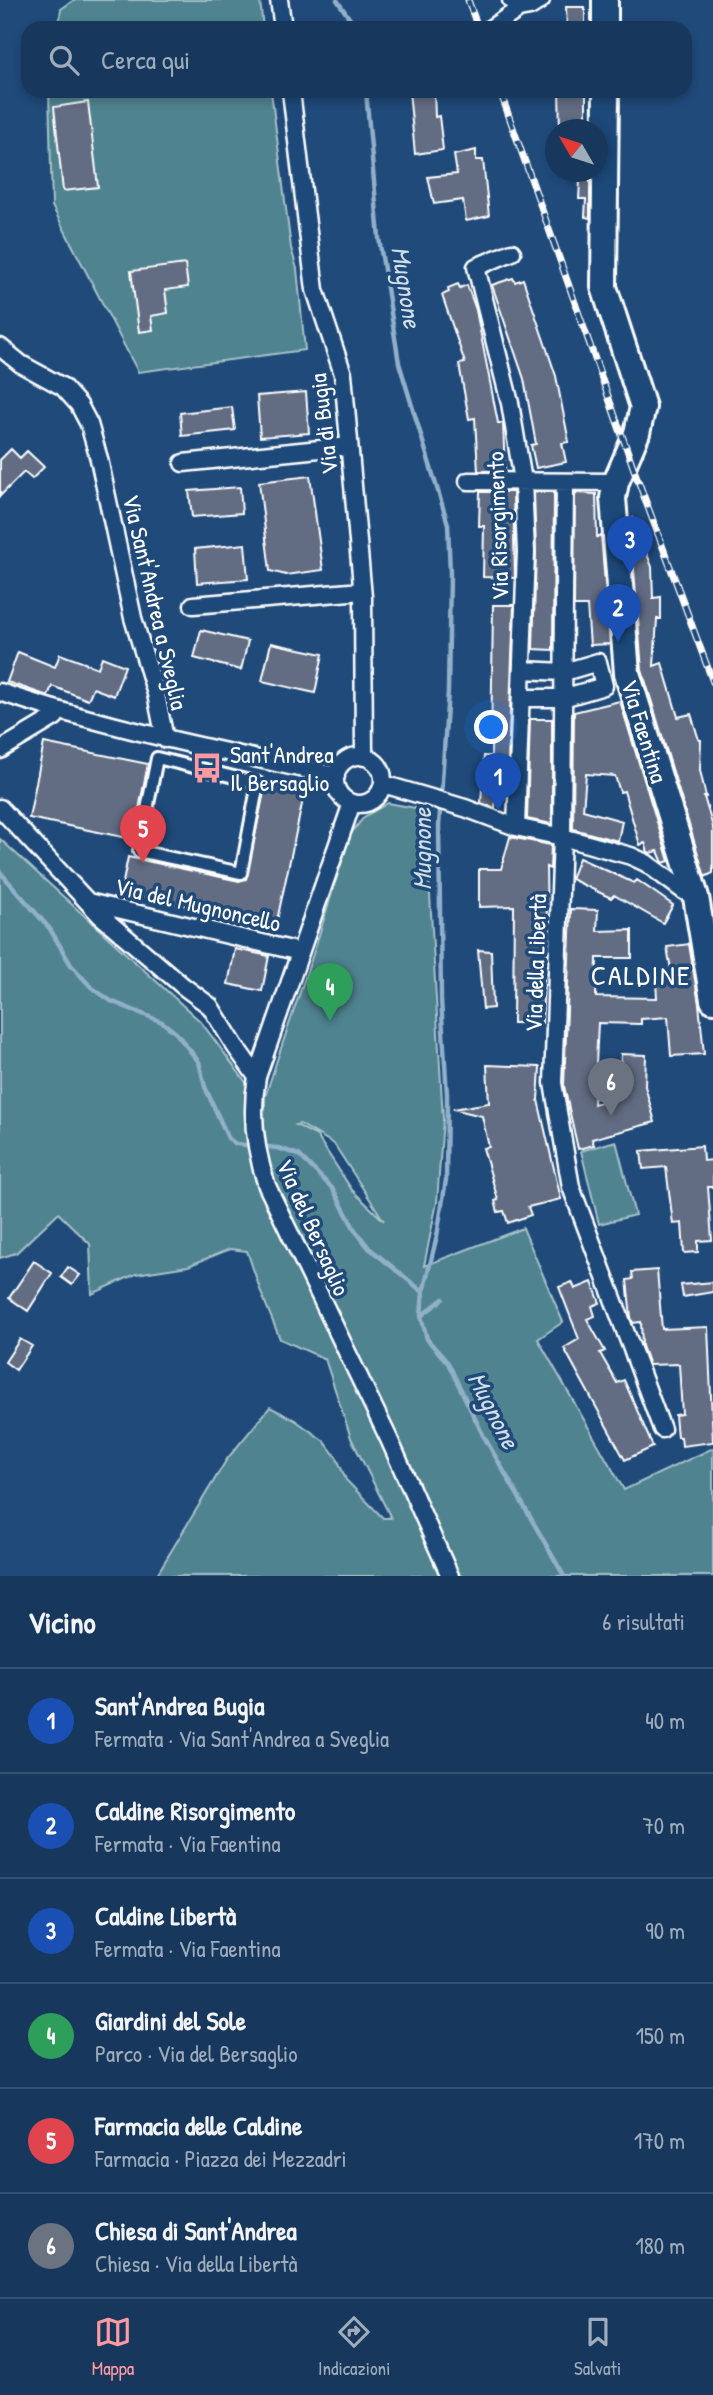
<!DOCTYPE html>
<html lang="it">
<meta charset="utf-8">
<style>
body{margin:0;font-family:"Patrick Hand",sans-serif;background:#244365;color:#f1f3f6}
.compass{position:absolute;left:545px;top:119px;width:63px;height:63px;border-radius:50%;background:#17385c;box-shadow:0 4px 10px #0003;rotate:309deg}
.you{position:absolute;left:492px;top:728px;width:24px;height:24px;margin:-18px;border:5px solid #fff;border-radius:50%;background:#1a73e8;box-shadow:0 0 0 10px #1a73e833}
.badge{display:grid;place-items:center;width:46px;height:46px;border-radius:50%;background:#ff9aa2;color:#fff;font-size:23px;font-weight:700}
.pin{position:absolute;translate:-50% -58px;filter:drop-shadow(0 2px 4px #0008)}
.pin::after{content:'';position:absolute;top:37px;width:24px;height:21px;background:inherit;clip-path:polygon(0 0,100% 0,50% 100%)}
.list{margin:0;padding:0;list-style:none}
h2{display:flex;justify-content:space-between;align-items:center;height:91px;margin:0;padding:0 28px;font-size:30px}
h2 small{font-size:23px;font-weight:400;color:#9eacbb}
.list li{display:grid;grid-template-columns:46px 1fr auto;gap:21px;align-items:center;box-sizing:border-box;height:105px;padding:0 28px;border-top:2px solid #365272}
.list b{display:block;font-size:26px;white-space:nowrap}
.list p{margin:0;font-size:23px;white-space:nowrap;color:#9eacbb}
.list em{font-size:23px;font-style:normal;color:#9eacbb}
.icon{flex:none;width:38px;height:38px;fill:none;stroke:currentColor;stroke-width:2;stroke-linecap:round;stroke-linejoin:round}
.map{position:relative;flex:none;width:713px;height:1576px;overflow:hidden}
.search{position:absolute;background:#17385c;box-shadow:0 4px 10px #0003;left:21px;right:21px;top:21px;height:77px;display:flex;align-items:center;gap:18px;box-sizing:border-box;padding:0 24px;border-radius:21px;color:#9eacbb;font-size:26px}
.sheet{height:721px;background:#17385c}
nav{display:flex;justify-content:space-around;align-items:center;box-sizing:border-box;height:98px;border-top:2px solid #365272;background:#17385c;font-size:19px;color:#9eacbb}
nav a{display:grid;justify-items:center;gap:4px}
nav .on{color:#ff9aa2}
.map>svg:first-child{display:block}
.green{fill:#4f8390;stroke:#a7c1c8;stroke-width:2;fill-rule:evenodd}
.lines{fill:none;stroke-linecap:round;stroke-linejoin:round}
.stream{stroke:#91b0c9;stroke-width:4.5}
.building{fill:#626c82;stroke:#fff;stroke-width:2}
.pedestrian-casing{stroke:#fff;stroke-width:16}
.minor-casing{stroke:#fff;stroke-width:21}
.primary-casing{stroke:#fff;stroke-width:30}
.pedestrian{stroke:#1f4a7a;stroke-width:10}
.minor{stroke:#1f4a7a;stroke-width:16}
.primary{stroke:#1f4a7a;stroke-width:24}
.rail-casing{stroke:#fff;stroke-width:7}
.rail{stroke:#1f4a7a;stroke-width:4.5;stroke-dasharray:13;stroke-linecap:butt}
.labels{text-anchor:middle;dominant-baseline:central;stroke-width:7;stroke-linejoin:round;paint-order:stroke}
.street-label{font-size:24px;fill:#fff;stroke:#1f4a7a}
.poi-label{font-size:24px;fill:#fff;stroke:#1f4a7a;text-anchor:start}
.water-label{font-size:26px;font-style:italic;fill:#d1dee8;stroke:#1f4a7a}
.quarter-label{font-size:28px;letter-spacing:2px;fill:#fff;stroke:#1f4a7a}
</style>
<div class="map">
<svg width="713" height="1576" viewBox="0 0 713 1576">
<rect width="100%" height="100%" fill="#1f4a7a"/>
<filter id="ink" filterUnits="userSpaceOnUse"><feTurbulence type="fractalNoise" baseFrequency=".0143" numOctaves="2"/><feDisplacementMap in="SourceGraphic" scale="14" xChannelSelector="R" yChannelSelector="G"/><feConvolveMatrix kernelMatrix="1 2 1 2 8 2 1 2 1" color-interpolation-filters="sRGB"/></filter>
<g filter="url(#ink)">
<path class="green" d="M74,0h186l3,28h-205l3,-19z
M49,91h222l20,157 6,21 8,81 -167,22 -86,-166z
M388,803l27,5 11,18 17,293 -6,83 -13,64 99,-38 40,94 -25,17 86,151 89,-42v128h-557l71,-117 43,-52 25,13 29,21 13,17 9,22 37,38h8l-40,-80 -26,-79 -45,-20 -18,-44 -15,-44 -17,-2 -42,17 -52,8 -44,20 -2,-50 -32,-31 -42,40 -16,5v-419l201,183 64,86v-11l12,-37 38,-112 35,-113 14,-18zM300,1124l34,20 50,77 -32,-31 -35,-54 -21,-11z
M616,1141l19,74 -36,9 -18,-73z"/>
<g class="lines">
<path class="stream" d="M337,0l19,28
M366,91l13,147 20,125 49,161 2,50 -2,117 -9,135 2,174 6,95 -1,85 -9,56 -14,56 -2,24 6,23 21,24 35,72 81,141
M0,872l50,57 21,36 20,22 20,14 51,21 14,11 23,29 6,25 23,51 8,6 42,4 21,7 34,34 22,41 14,18 54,44
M421,1316l22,-17"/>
</g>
<path class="building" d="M566,7h19v21h-18z
M409,91h25l1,26 4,-1 4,34 -28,4z
M559,91h27v39h-26z
M88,102l10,85 -35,4 -9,-84z
M476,150v10h7l6,56 -23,5 -3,-21 -29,4 -6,-27 29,-3 -3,-19z
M580,180h10v38l-5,-1 1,-18h-7z
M185,264l3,23 -23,3 3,23 -17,3 2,14 -14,2 -8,-61z
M513,278l2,4 8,-3 33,97 13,66 -7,1 4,19 -30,6 -5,-23 5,-1 -12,-65 -32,-94z
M458,284l2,4 7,-3 9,25 22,113h5l2,48h-27l-3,-53 -6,1 -10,-55 6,-1 -23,-68 7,-3 -1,-4z
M306,392l3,41 -49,4 -3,-41z
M232,407l3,23 -53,6 -2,-23z
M11,449l9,9 7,-7 17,16 -12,12 -8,-7 -24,24v-36z
M310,476l13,94 -37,5 -16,-4 -11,-89z
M240,487l2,26 -50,4 -3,-26z
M480,492h33l2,86 -32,-1 1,-51h-5z
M534,492h20l-1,158 -20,-1 3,-97z
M575,493l21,1 1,43 4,-2 9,109 -20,1 -3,-39h-13z
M633,518l19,49 1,31 8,-1v22h-4l-3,47 8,-3 16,54 13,-3 8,26h2l-1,30 6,27h-2l9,30v46l-8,4 -63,-207 -12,-150z
M245,544l3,35 -51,4 -2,-34z
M493,605h21l-7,183 -10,-1 -2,21 -14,-5 3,-47h7z
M201,630l47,11 -7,29 -47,-12z
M271,643l52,11 -8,39 -53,-12z
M18,652l37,15 5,-13 38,14 4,-11 23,9 -11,30 -21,-8 -5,12 -36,-14 -4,10 -41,-14z
M620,701l49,160 -6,2 -5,-12 -8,2 -2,-1 -3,-9 -5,2 -16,-54 -4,1 -5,-16 -29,-2 -3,36 39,11 -4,20 -45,-12 1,-117z
M530,719h22v105l-25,-5z
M44,743l104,21 -15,75 -104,-21z
M265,787l39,8 -28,130 -155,-33 7,-35 111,24 7,-2z
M510,837l41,8 -1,24 -4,-2 1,57 -5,99h-29l1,-117 -35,1v-38h22z
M579,858l55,25 3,-3 36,25 -10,18 -49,-28 -3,3 -40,-19z
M571,909l27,1 -1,21 35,-1v28h-35l-1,39 61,1 -1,-16 17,-1 -6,-34 22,-3 10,60 5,50 -33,2 -3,-39 -27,2v5l-43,-1 -4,81 25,-7 2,-43 25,1 -1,31 10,36 -63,17 2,6 -16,4 -14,-63z
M235,949l34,7 -7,35 -34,-7z
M478,950l13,1 2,57 -10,1z
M487,1065l53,2 -2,33 23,99 -33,8 3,8 -23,8 -4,-12 -6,1 -3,-11 3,-1 -15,-52 6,-1 -7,-31 -29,-7 36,-6z
M702,1146l1,15 10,-1v27h-5l4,53 -14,1v11l-14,1 -2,-30 -9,1 -7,-57 -23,2 -2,-18z
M34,1261l18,12 -24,38 -19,-13z
M68,1267l12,8 -8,10 -11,-8z
M657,1270l5,59 46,-2 5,115 -31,4 -1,-9h-4l-2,-22 7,-1 -3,-50 -30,1 -7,-19 -1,-24 -8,1 -2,-6 -4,-37 6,-1 -1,-7z
M572,1282l3,7 17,-7 8,21 -8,3 3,10 -8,3 18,32 -5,2 17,30 7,-3 29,67 -28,13 -61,-112 15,-9 -20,-52z
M713,1282v10l-30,5 -2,-12z
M20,1339l12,7 -16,24 -11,-8z"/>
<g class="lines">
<g class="pedestrian-casing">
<path id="pedestrian" d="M157,758l101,25 -17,90 -102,-22z"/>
</g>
<g class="minor-casing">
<path id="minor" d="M279,0l4,28
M511,0l8,9 11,-2 11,-7
M491,28l28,-19
M291,91l24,199 28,84 20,223 1,160
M512,252l-36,15 34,136 13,78 3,71 -10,275
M0,347l21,17 42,23 16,18 10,19 10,35 34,159 23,76 9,45
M183,463l166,-17
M468,481l148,1
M565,482l-3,355 -9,246 18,104 91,242
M193,605l169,-14
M0,692c110,37 223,59 336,84
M521,698h42l41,-12 -6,-24 -34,10 -42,-2
M0,750l55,-33 3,-6
M335 780a24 24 0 1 1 48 0a24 24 0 1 1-48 0Z
M383,784l82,24 51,19 46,10 69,19 15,7 38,28 12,6
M352,803l-95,274c-7,38 -2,73 10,109l122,253 61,137
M0,808l101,108 82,70 27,20 25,40 22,31
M88,902l212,50"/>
</g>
<g class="primary-casing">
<path id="primary" d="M605,0v28
M606,91l-2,196 39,120 -6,26 -21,49 -3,16 14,175 69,224 17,103"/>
</g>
<use href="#pedestrian" class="pedestrian"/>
<use href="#minor" class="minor"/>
<use href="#primary" class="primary"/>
<g class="rail-casing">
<path id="rail" d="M468,0l10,28
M500,91l136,384 77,207"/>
</g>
<use href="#rail" class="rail"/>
</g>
</g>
<defs>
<g id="bus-bare" transform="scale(2.415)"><path d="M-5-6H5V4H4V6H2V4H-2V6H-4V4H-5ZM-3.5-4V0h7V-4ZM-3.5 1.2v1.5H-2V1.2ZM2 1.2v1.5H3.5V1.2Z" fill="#ff9aa2" stroke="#1f4a7a" stroke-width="2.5" paint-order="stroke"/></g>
</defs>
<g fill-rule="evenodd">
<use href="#bus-bare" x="207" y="768"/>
</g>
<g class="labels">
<g class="street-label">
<text transform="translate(323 424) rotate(-97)">Via di Bugia</text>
<text transform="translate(497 526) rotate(-92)">Via Risorgimento</text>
<text transform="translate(156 602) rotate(77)">Via Sant'Andrea a Sveglia</text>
<text transform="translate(645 731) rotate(73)">Via Faentina</text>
<text transform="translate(198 904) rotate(13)">Via del Mugnoncello</text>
<text transform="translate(535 963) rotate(-88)">Via della Libertà</text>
<text transform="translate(314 1227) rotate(66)">Via del Bersaglio</text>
</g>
<g class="poi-label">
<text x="230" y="754">Sant'Andrea<tspan x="230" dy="28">Il Bersaglio</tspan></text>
</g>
<g class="water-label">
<text transform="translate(407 287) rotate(81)">Mugnone</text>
<text transform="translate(421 849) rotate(-90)">Mugnone</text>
<text transform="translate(494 1410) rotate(63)">Mugnone</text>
</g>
<g class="quarter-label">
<text x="641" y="975">CALDINE</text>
</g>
</g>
</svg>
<svg class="compass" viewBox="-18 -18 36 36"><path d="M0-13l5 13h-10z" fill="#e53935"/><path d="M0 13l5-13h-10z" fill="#9eacbb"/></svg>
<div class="you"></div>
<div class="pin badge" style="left:498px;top:811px;background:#1a4fb4">1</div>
<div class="pin badge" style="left:618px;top:642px;background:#1a4fb4">2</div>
<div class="pin badge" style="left:630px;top:574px;background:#1a4fb4">3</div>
<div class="pin badge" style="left:330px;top:1021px;background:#2e9e5b">4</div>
<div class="pin badge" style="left:143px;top:863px;background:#e0444e">5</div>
<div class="pin badge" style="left:611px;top:1116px;background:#6b7280">6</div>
<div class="search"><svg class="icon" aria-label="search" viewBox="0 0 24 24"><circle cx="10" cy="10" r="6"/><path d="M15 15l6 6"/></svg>Cerca qui</div>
</div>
<section class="sheet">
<h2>Vicino<small>6 risultati</small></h2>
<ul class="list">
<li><span class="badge" style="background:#1a4fb4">1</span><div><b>Sant'Andrea Bugia</b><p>Fermata · Via Sant'Andrea a Sveglia</p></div><em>40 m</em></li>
<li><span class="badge" style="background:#1a4fb4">2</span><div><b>Caldine Risorgimento</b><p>Fermata · Via Faentina</p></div><em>70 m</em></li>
<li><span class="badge" style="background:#1a4fb4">3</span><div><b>Caldine Libertà</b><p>Fermata · Via Faentina</p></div><em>90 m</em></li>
<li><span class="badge" style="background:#2e9e5b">4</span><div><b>Giardini del Sole</b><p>Parco · Via del Bersaglio</p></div><em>150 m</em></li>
<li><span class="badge" style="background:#e0444e">5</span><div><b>Farmacia delle Caldine</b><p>Farmacia · Piazza dei Mezzadri</p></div><em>170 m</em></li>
<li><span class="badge" style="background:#6b7280">6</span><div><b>Chiesa di Sant'Andrea</b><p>Chiesa · Via della Libertà</p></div><em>180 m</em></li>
</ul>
</section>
<nav>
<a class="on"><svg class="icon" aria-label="map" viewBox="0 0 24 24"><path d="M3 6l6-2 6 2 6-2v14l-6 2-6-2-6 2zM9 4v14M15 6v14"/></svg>Mappa</a>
<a><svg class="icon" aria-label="directions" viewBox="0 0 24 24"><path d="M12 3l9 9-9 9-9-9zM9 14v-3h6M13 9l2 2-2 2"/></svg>Indicazioni</a>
<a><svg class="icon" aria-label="saved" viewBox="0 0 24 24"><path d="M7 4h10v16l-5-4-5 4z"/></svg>Salvati</a>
</nav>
